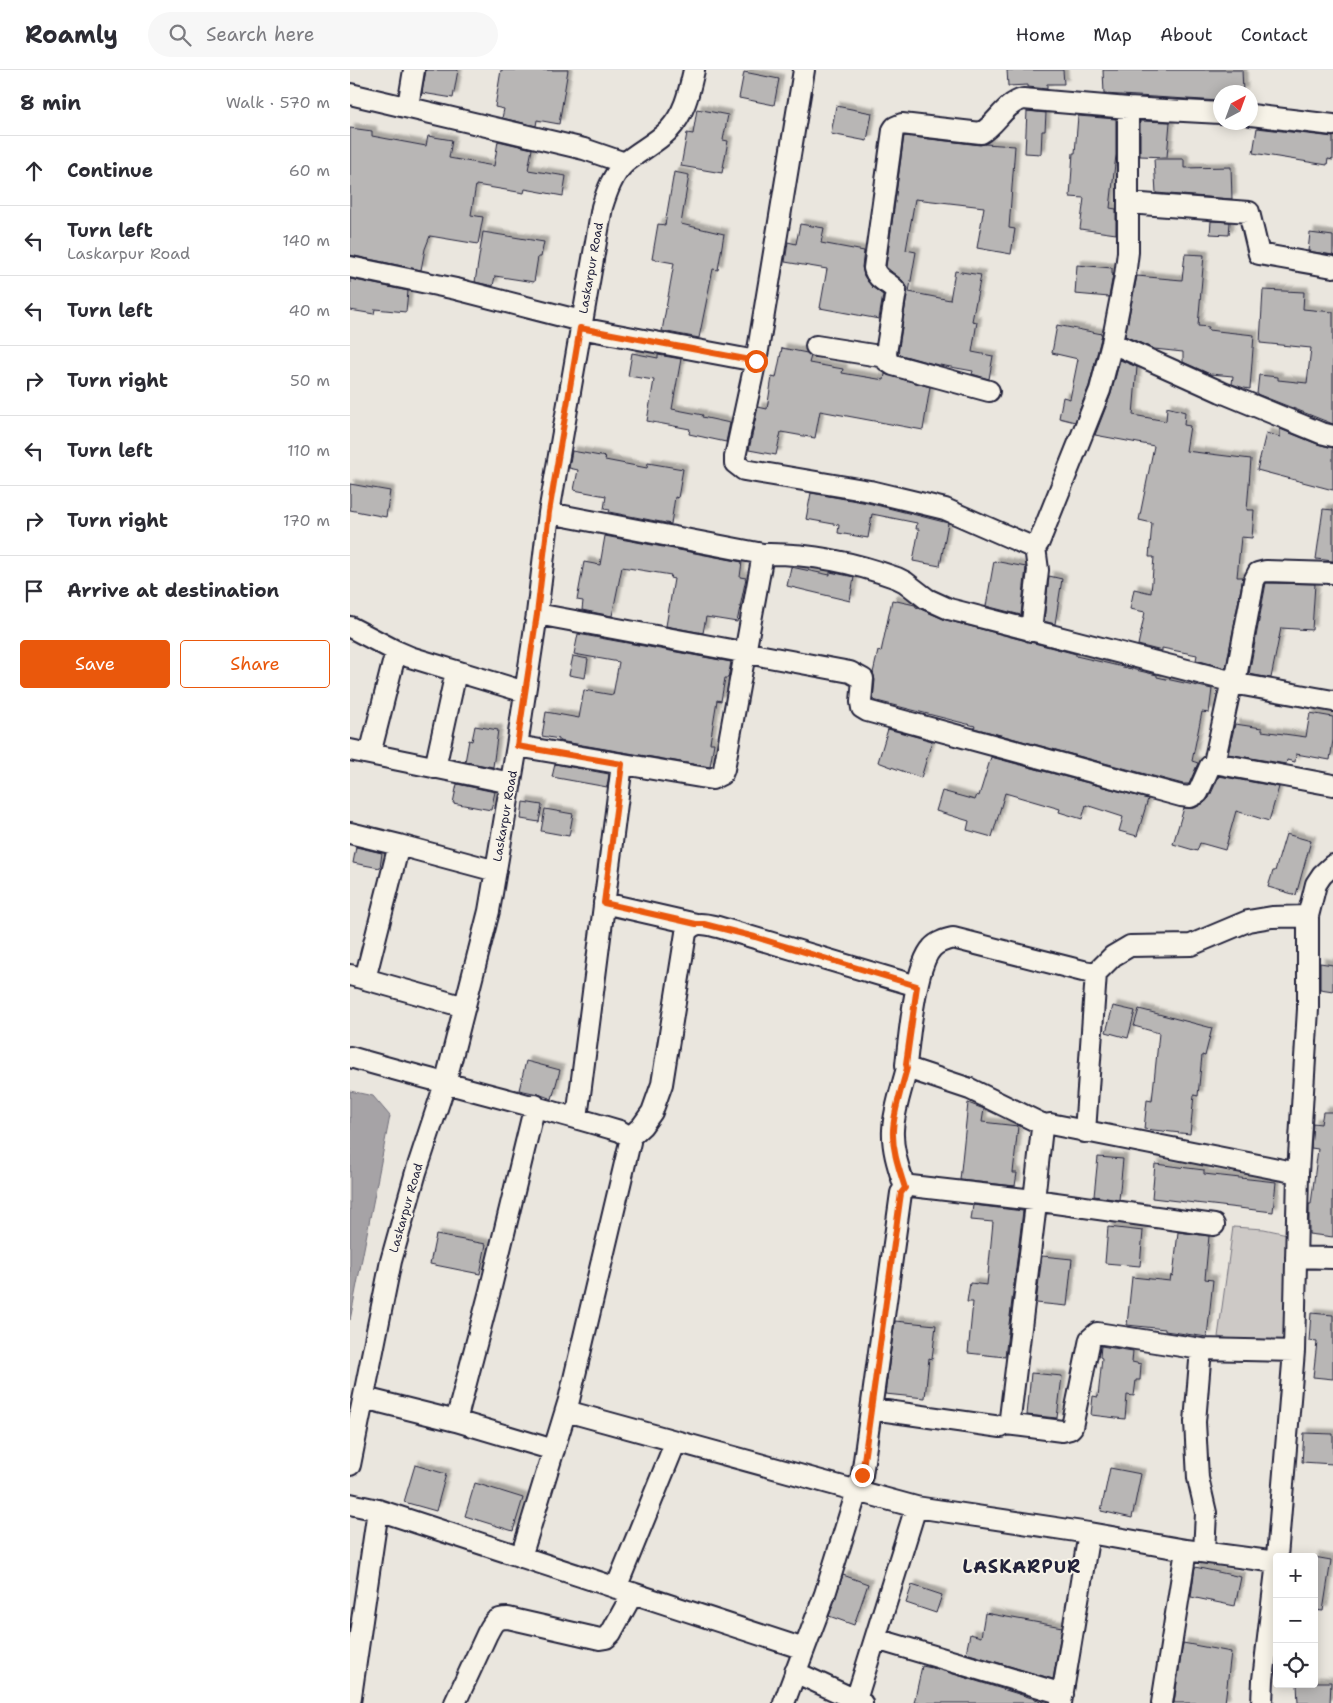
<!DOCTYPE html>
<meta charset="utf-8">
<style>
body{margin:0;font-family:"Shantell Sans",sans-serif;background:#f7f7f7;color:#2b2b33}
.controls{position:absolute;right:15px;bottom:15px;display:grid;overflow:hidden;border-radius:5px;box-shadow:0 2px 12px #0003}
.controls button{width:45px;height:45px;display:grid;place-items:center;padding:0;border:0;border-bottom:1px solid #e1e1e2;background:#fff;color:#2b2b33;font:25px sans-serif}
.compass{position:absolute;left:863px;top:15px;width:45px;height:45px;border-radius:50%;background:#fff;box-shadow:0 2px 12px #0003;rotate:41deg}
.stop{position:absolute;width:15px;height:15px;margin:-11px;border:4px solid #ea580c;border-radius:50%;background:#fff}
.stop.end{background:#ea580c;border-color:#fff;box-shadow:0 1px 5px #0008}
.list{margin:0;padding:0;list-style:none}
h2{display:flex;justify-content:space-between;align-items:center;height:65px;margin:0;padding:0 20px;font-size:21px}
h2 small{font-size:16px;font-weight:400;color:#7c7c81}
.list li{display:grid;grid-template-columns:32px 1fr auto;gap:15px;align-items:center;box-sizing:border-box;height:70px;padding:0 20px;border-top:1px solid #e1e1e2}
.list b{display:block;font-size:19px;white-space:nowrap}
.list p{margin:0;font-size:16px;white-space:nowrap;color:#7c7c81}
.list em{font-size:16px;font-style:normal;color:#7c7c81}
.actions{display:flex;gap:10px;padding:15px 20px}
.actions a{flex:1;padding:11px 0;border:1px solid #ea580c;border-radius:5px;text-align:center;font-size:18px;color:#ea580c}
.actions .main{background:#ea580c;color:#fff}
.icon{flex:none;width:28px;height:28px;fill:none;stroke:currentColor;stroke-width:2;stroke-linecap:round;stroke-linejoin:round}
.map{position:relative;flex:none;width:983px;height:1633px;overflow:hidden}
header{display:flex;align-items:center;gap:30px;box-sizing:border-box;height:70px;padding:0 25px;background:#fff;border-bottom:1px solid #e1e1e2}
header strong{font-size:24px}
nav{display:flex;gap:28px;margin-inline-start:auto;font-size:18px}
.search{width:350px;height:45px;background:#f7f7f7;display:flex;align-items:center;gap:12px;box-sizing:border-box;padding:0 18px;border-radius:28px;color:#7c7c81;font-size:19px}
main{display:flex}
aside{flex:1;background:#fff}
.map>svg:first-child{display:block}
.green{fill:#cdc9c6;stroke:#787680}
.water{fill:#a6a3a6;stroke:#716f7b}
.building{fill:#b8b6b5;stroke:#22223b;filter:url(#shadow)}
.lines{fill:none;stroke-linecap:round;stroke-linejoin:round}
.minor-casing{stroke:#22223b;stroke-width:24}
.minor{stroke:#f7f3e8;stroke-width:20}
.route{stroke:#ea580c;stroke-width:6}
.labels{text-anchor:middle;dominant-baseline:central;stroke-width:4;stroke-linejoin:round;paint-order:stroke}
.street-label{font-size:12px;fill:#22223b;stroke:#f7f3e8}
.district-label{font-size:18px;font-weight:bold;letter-spacing:1px;fill:#22223b;stroke:#f7f3e8}
</style>
<header>
<strong>Roamly</strong>
<div class="search"><svg class="icon" aria-label="search" viewBox="0 0 24 24"><circle cx="10" cy="10" r="6"/><path d="M15 15l6 6"/></svg>Search here</div>
<nav><a>Home</a><a>Map</a><a>About</a><a>Contact</a></nav>
</header>
<main>
<aside>
<h2>8 min<small>Walk · 570 m</small></h2>
<ul class="list">
<li><svg class="icon" aria-label="ahead" viewBox="0 0 24 24"><path d="M12 20V5M6 11l6-6 6 6"/></svg><div><b>Continue</b></div><em>60 m</em></li>
<li><svg class="icon" aria-label="left" viewBox="0 0 24 24"><path d="M17 20v-9H6M10 6l-5 5 5 5"/></svg><div><b>Turn left</b><p>Laskarpur Road</p></div><em>140 m</em></li>
<li><svg class="icon" aria-label="left" viewBox="0 0 24 24"><path d="M17 20v-9H6M10 6l-5 5 5 5"/></svg><div><b>Turn left</b></div><em>40 m</em></li>
<li><svg class="icon" aria-label="right" viewBox="0 0 24 24"><path d="M7 20v-9h11M14 6l5 5-5 5"/></svg><div><b>Turn right</b></div><em>50 m</em></li>
<li><svg class="icon" aria-label="left" viewBox="0 0 24 24"><path d="M17 20v-9H6M10 6l-5 5 5 5"/></svg><div><b>Turn left</b></div><em>110 m</em></li>
<li><svg class="icon" aria-label="right" viewBox="0 0 24 24"><path d="M7 20v-9h11M14 6l5 5-5 5"/></svg><div><b>Turn right</b></div><em>170 m</em></li>
<li><svg class="icon" aria-label="arrive" viewBox="0 0 24 24"><path d="M6 21V4h12l-3 4 3 4H6"/></svg><div><b>Arrive at destination</b></div></li>
</ul>
<div class="actions"><a class="main">Save</a><a>Share</a></div>
</aside>
<div class="map">
<svg width="983" height="1633" viewBox="0 0 983 1633">
<defs>
<filter id="shadow"><feDropShadow dx="4.5" dy="-4.5" stdDeviation="1" flood-color="#0004"/></filter>
</defs>
<rect width="100%" height="100%" fill="#eae6de"/>
<filter id="ink" filterUnits="userSpaceOnUse"><feTurbulence type="fractalNoise" baseFrequency=".02" numOctaves="2"/><feDisplacementMap in="SourceGraphic" scale="10" xChannelSelector="R" yChannelSelector="G"/><feConvolveMatrix kernelMatrix="1 2 1 2 8 2 1 2 1" color-interpolation-filters="sRGB"/></filter>
<g filter="url(#ink)">
<path class="green" d="M883,1157l31,2 28,6 -3,113 -71,-11z"/>
<path class="water" d="M0,1021l23,5 17,20 -40,204z"/>
<path class="building" d="M76,0h32l-5,28 -31,-5z
M151,0h67l-9,54 -22,-4 -1,6 -34,-8 2,-9 -9,-2z
M657,0h56l1,14h-17v5l-19,-2v-2l-20,1z
M753,0h139l1,22h-23v9l-116,-7z
M394,2l35,7 -5,26 -35,-7z
M486,36l36,7 -5,28 -36,-7z
M347,39l31,6 -5,25 5,1 -6,32 -41,-7 6,-33 6,1z
M677,41l19,2 -1,18h-3l-1,23 -16,-1z
M728,46l38,3v36l-6,53 6,1v25l-36,-5 4,-31 -14,-1 3,-44h2z
M790,51l30,1 -3,35 -27,-1z
M0,58l22,3v5l54,10 2,-10 24,4 -3,18 45,8 4,-25 34,8 -4,21 38,6 -3,20 -38,-7 -1,4 -48,-8 -5,30 12,2 -5,27 -48,-8 -5,13 -4,21 -71,-15z
M907,58l76,9v23l-5,-1 -1,6 -74,-12z
M554,66l76,9 5,-1 30,2 -6,82 6,1 -4,25 -34,-6 7,-41 -69,-8 -9,51 10,2 -7,40 41,8 5,-29 26,4 -9,46 5,1 -5,30 21,4 -4,23 -17,-5 1,-3 -39,-7 -36,-10 10,-66 -6,-8 -16,-13z
M804,89h30v9l47,-1 1,32 -76,-6z
M324,102l15,3 -8,49 43,10 -6,36 -5,-1 -14,69 -37,-7 12,-68 -22,-4 6,-35 7,1z
M861,151l19,1 -1,13 -19,-1z
M450,154l24,4 -3,15 43,8 -2,16 2,9 8,11 11,8 -4,24 -59,-11 7,-39 -42,-7 3,-20 8,2z
M133,162l61,10 -3,15h-3l-4,25 -39,-6 -2,10 -18,-4z
M960,163l23,3v19l-25,-4z
M835,184l19,1 -6,71 11,1 -1,3 46,5 -4,54 -6,-1 -12,-4 1,-8 -23,-2 -27,-12v-10l-29,-3 -29,-13 12,-60 45,4z
M727,195l35,3v6h1l-4,23 -34,-3z
M0,209l58,12 -2,21 -31,-3 -1,5 -24,-4z
M913,220l41,2 -1,17 30,3v112l-76,-30 2,-19 19,2v3l29,3 4,-35 -51,-5z
M707,255l45,9 -13,52 -14,36 -16,-4 4,-21 7,2 8,-40 -26,-6z
M432,278l25,5 4,3 -2,7 34,6 -1,4 42,7 1,-6 45,13 -7,43 -103,-19 -5,27 -34,-6 -5,23 -27,-5 9,-43 9,2 5,-32 4,1z
M282,283l26,5v-3l23,4 -9,50 31,6 -1,2 28,6 -4,19 -37,-8 1,-5 -43,-8 7,-41 -26,-4z
M770,290l17,7 -4,48 33,6 1,-14 18,5 -1,13 6,1 -4,25 65,8 -4,51h7l-2,28 -11,-1 -4,40h6l-17,91 -30,-8 1,-5 -35,-7v3l-24,-6 7,-33 -15,-3 4,-20 17,4 3,-36h-5l3,-34 -13,-3 15,-74 -59,-11 16,-41z
M930,359l37,15 16,4v42l-76,-20 9,-37 14,4z
M222,381l34,6 -1,3 42,8 1,-5 35,6 -5,29 -3,-1 -4,27 -62,-12 1,-2 -6,-1 2,-13 -32,-6 4,-20 -9,-2z
M0,414l40,7 -4,26 -36,-7z
M461,423l57,10 80,20 -8,43 -27,-5 6,-32h-3l1,-6 -45,-9 -4,24 -30,-5 1,-8 -33,-6z
M973,439l10,1v51l-17,-2z
M255,466l137,26 -2,15 6,1 -9,44 -31,-5 -3,16 -37,-7 8,-47 -4,-1 1,-3 -49,-8 -10,49 -30,-6 1,-9 -6,-1 7,-38 16,3z
M644,491l32,6 -5,48 -35,-9z
M441,497l39,8v-3l24,5 -4,24 -63,-15z
M699,506l13,3 -7,45 -11,-3z
M916,513l49,1 -3,46 -31,-2 -10,50 -22,-4z
M542,530l23,5 1,2 30,13 130,34v2l81,19v2l55,12 -3,24 -7,-1 -10,49 6,2 -9,21h-6l-209,-56 1,-2 -102,-26 2,-20 -2,-7 5,-22 3,1z
M228,564l153,28 -3,16h-3l-4,23 -4,-1 -7,43h4l-4,24 -151,-26v-2l-17,-3 4,-24 33,6 5,-28 29,5 6,-33 -45,-8z
M223,586l15,3 -3,19 -16,-3z
M960,643l23,4v23l-3,20 -34,-6 -1,8 -8,-2 -1,4 -58,-10 7,-30 27,4v3l44,6z
M125,656l23,4 -5,37 -28,-5 4,-22 3,1z
M538,659l44,12 -11,37 -43,-16z
M641,687l157,42 -11,37 -18,-5 4,-14 -37,-12 -4,14 -23,-7 1,-3 -55,-16 -13,44 -25,-7 2,-9 -33,-10 6,-20 33,9 2,-5 2,1z
M205,694l54,10 -2,13 -55,-10z
M869,706l60,11 -10,34 -33,-10 -11,39 -25,-7 -3,8 -24,-7 11,-36h11l9,-5 5,-5z
M107,714l38,8 -4,18 -38,-7z
M173,732l19,3 -3,17 -18,-3z
M195,739l28,5 -4,22 -28,-5z
M936,764l25,7 -15,54 -28,-8 5,-16h2z
M6,777l26,6 -2,15 -27,-5z
M970,893l13,2v26l-13,-2z
M763,936l22,5 -7,27 -22,-6z
M789,939l73,19 -7,28 -3,-1 -4,41 -4,-1 -4,39 -46,-5 3,-29 5,1 7,-68 -25,-7z
M176,991l34,9 -8,29 -14,-5 -19,-4z
M618,1033l16,6 -2,13 36,4 -5,47h4l-2,13 -55,-6z
M973,1042h10v125l-24,-3v-30h2l7,-55 -7,-1 2,-25 8,1z
M748,1087l25,2 -4,41 -25,-4z
M805,1094l49,6v4l72,8 -3,30 -121,-14z
M623,1135l50,6 -18,146 -37,-4 5,-51h-6l3,-19 17,2 6,-63 -22,-2z
M758,1157l35,4 -3,35 -35,-3z
M828,1162l31,4 -4,43 8,1 -6,57 -42,-6v-2l-38,-4 5,-48 38,4 1,-6 2,1z
M86,1165l50,9 -6,30 -50,-10z
M692,1186l30,3 -5,47 -31,-3z
M961,1243l22,2v64l-20,-2 4,-35 -8,-1z
M545,1251l41,4 -4,34 -3,-1 -4,40 -40,-4z
M751,1276l32,5 -1,11 9,2 -1,16h-4l-2,16 -7,-1 -2,24 -34,-4 2,-19 5,1 4,-39 -2,-1z
M681,1303l31,3 -5,42 -30,-3z
M954,1363l29,1v30l-31,-2z
M65,1395l31,9 -10,37 -32,-9z
M760,1398l31,6 -9,44 -31,-7z
M125,1413l48,15 -10,33 -48,-15z
M964,1487l17,3 -8,51 -9,-1z
M845,1497l46,10 -6,29 -44,-9z
M493,1505l25,9 -14,41 -25,-9z
M562,1515l30,10 -6,18 -30,-10z
M635,1543l77,14 -9,52 -87,-26 4,-19 11,3z
M833,1573l48,9 -6,51h-51z
M572,1596l15,3 111,34h-134z
M964,1612h17l-1,21h-32l-1,-19h17z"/>
<g class="lines">
<g class="minor-casing">
<path id="minor" d="M454,0l-46,280 -23,107v6l9,7 126,21 75,18 87,38 5,-2 2,-3 61,-152 12,-47 13,-67 3,-24v-144
M0,24l234,55 41,14
M58,36l6,-36
M901,45l82,10
M778,133l121,9 10,42 74,13
M0,197l106,22 125,32
M230,258l176,33
M762,273l109,49 100,41 12,3
M466,276l70,11
M639,321l-96,-26 -6,-4 -1,-8 10,-62c-6,-9 -19,-10 -22,-23l19,-138 2,-3 7,-3 79,9c16,-9 23,-29 42,-34l105,9 93,5
M199,443l214,41c47,-1 90,8 134,24l8,4 22,17 22,10 277,71h6l5,-8 17,-91 4,-8 8,-2 67,2
M187,544l313,58 13,7 -2,23 1,6 5,3 314,85 9,1 8,-4 12,-27 4,-3 119,22
M0,557l46,24 14,6 115,35
M681,561l7,-61 -3,-23
M882,613l101,18
M167,676l195,33 10,-5 2,-5 39,-215
M0,680l161,33
M20,684l26,-103
M864,693l18,-83
M85,698l21,-96
M0,763l49,12 -34,134 -15,-4
M49,775l97,26
M254,833l92,21
M15,909l100,28
M0,987c90,26 181,47 270,74l10,6v5l-61,258 -48,157
M227,1048l45,-354
M694,1055l-74,-36 -63,-21 -1,-3c3,-27 9,-99 26,-117 5,-6 13,-8 21,-10l130,33 13,2 17,-17 17,-10 61,-1 57,-24 24,-4 36,-1
M735,1062l11,-159
M280,1067l12,-11 10,-14 10,-28 24,-151c8,-13 19,-9 32,-6l199,59
M555,1118c-6,-19 -13,-38 -12,-58 1,-21 9,-42 14,-62
M864,1155l-180,-25 8,-72 2,-3 6,-1 248,49
M946,1187l37,1
M851,1279l-6,73 3,56 8,35 -2,39
M14,1328l92,23 34,-130 45,-186
M216,1341l350,96 173,26 97,17 91,12
M106,1351l98,29
M656,1354l56,7 8,-2 2,-2 18,-88 7,-6 104,16 93,2
M0,1395l41,-204 25,-89 29,-88 44,-173 28,-165 20,-132 12,-101 53,-306c5,-16 11,-33 23,-44 14,-12 31,-20 44,-33 16,-17 20,-38 25,-60
M0,1434l28,6 426,139
M927,1487l17,-206 4,-178 10,-164v-93l8,-32 6,-9 11,-10
M266,1518l60,-147
M526,1569l187,55
M445,1602l67,31
M506,1630l60,-193
M0,1633l28,-193
M105,1633l32,-69c6,-11 7,-16 21,-16l92,21 6,-1 5,-5 22,-40
M434,1633l41,-109 37,-119 39,-282 4,-5 6,-2 123,14 2,4 -26,214 -2,4 -7,5 -129,-18
M711,1633l28,-170
M812,1633l24,-153
M912,1633l1,-23 14,-118"/>
</g>
<use href="#minor" class="minor"/>
</g>
</g>
<g class="lines" filter="url(#ink)">
<path class="route" d="M406,291l-176,-33 -31,184 -12,102 -20,132 105,18 -18,139 92,21h8l51,13 162,49 -11,78 1,4c-5,20 -13,41 -14,62 -1,20 6,39 12,58l-4,5 -39,282"/>
</g>
<g class="labels">
<g class="street-label">
<text transform="translate(241 198) rotate(-80)">Laskarpur Road</text>
<text transform="translate(155 746) rotate(-80)">Laskarpur Road</text>
<text transform="translate(56 1138) rotate(-74)">Laskarpur Road</text>
</g>
<g class="district-label">
<text x="672" y="1497">LASKARPUR</text>
</g>
</g>
</svg>
<div class="controls">
<button>+</button>
<button>−</button>
<button><svg class="icon" aria-label="locate" viewBox="0 0 24 24"><circle cx="12" cy="12" r="6"/><path d="M12 2v4M12 18v4M2 12h4M18 12h4"/></svg></button>
</div>
<svg class="compass" viewBox="-18 -18 36 36"><path d="M0-13l5 13h-10z" fill="#e53935"/><path d="M0 13l5-13h-10z" fill="#7c7c81"/></svg>
<div class="stop" style="left:406px;top:291px"></div>
<div class="stop end" style="left:512px;top:1405px"></div>
</div>
</main>
